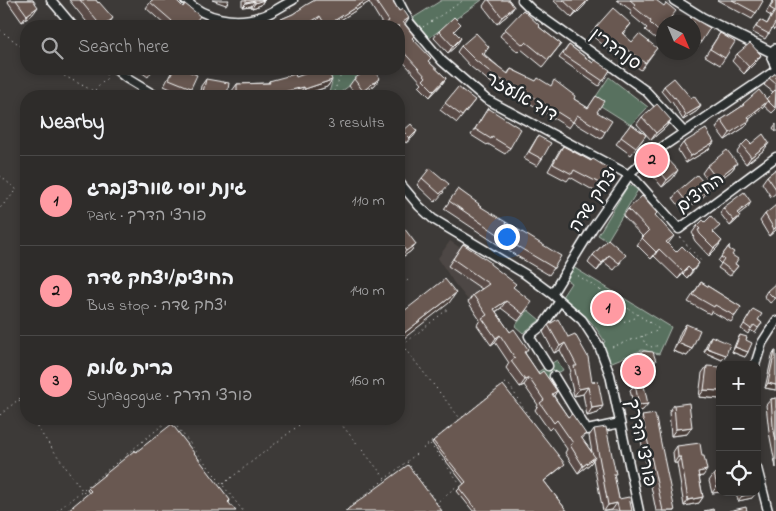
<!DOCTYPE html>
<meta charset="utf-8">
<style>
body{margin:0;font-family:"Indie Flower","Playpen Sans Hebrew",sans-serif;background:#3a3836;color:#f1f3f6}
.controls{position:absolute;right:15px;bottom:15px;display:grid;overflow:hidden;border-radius:10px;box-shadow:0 2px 8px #0003}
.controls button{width:45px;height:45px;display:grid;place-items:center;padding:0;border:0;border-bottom:1px solid #494847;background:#2e2c2a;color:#f1f3f6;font:25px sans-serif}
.compass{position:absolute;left:656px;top:15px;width:45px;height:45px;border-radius:50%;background:#2e2c2a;box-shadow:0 2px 8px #0003;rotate:136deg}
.you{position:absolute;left:506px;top:236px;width:18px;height:18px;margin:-12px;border:4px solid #fff;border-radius:50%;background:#1a73e8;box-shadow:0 0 0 8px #1a73e833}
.badge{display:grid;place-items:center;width:32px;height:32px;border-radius:50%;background:#ff9aa2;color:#111;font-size:16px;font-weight:700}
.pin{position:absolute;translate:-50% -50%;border:2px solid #fff;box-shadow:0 1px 5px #0006}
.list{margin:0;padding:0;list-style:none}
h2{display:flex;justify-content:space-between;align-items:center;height:65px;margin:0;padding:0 20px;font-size:21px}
h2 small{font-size:16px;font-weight:400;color:#a7a7a8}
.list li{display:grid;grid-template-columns:32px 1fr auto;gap:15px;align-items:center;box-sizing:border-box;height:90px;padding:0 20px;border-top:1px solid #494847}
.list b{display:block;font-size:19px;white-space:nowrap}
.list p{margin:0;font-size:16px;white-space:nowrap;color:#a7a7a8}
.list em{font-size:16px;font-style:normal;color:#a7a7a8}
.icon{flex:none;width:28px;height:28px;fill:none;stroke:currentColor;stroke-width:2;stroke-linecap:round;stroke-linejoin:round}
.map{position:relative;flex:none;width:776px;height:511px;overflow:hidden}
.search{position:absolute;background:#2e2c2a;box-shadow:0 2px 8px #0003;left:20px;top:20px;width:385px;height:55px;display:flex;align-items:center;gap:12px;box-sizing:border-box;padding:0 18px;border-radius:20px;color:#a7a7a8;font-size:19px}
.panel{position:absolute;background:#2e2c2a;box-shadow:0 2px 8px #0003;left:20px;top:90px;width:385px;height:335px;border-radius:20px}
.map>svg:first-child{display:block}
.built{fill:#4e4744}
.green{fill:#58715f;stroke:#acb8af}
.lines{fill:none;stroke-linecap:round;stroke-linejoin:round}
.minor-casing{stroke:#fff;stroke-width:11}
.tertiary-casing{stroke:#fff;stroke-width:12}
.path{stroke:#fff;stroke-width:1;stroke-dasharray:1 4;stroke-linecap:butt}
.minor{stroke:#2a2d2e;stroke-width:8}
.tertiary{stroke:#2a2d2e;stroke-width:9}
.wall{fill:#5a4c46;stroke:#fff}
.shaded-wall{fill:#4a3e39;stroke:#fff}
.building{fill:#695851;stroke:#fff}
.labels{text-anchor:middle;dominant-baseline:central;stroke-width:5;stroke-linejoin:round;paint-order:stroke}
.street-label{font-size:18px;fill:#fff;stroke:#2a2d2e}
</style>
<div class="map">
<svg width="776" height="511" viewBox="0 0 776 511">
<rect width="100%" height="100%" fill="#3d3a38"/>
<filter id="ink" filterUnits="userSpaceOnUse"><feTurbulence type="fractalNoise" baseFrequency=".02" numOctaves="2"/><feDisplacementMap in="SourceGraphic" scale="10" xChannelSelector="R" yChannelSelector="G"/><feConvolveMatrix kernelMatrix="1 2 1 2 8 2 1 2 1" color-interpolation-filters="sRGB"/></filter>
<g filter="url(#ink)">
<path class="built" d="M450,241l42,28 -18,26 -6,5 -14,-17 -16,-25z"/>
<path class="green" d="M442,0h40l-53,38 -16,-20z
M322,69h35l5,7 -21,16 -2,4h-11l4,-14z
M609,77l39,30 -17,18 -38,-24z
M629,184l9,6 -31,51 -9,-6z
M573,267l98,60 -12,27 -17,-4 -35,14 -7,-19 5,-3c-14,-23 -22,-29 -43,-45l9,-14 -6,-4z
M528,310l12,10 -17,13 -8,-7z
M557,360l6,10 -19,11 -6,-9z"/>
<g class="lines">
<g class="minor-casing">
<path id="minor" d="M51,0l22,26
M185,0c20,19 50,25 77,16 11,-3 21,-11 31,-16
M398,0l12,23 32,38 44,38 147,78 46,52 97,-72
M522,0l10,10 114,81 38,41
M115,69l11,9 30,18
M399,182l20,24 14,13 92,55 27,20 30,26 17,26 11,29 29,136
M552,294l40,-65 40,-58 20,-17 124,-84
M755,365l7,-22 14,-22
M548,366l-19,-30 14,-11 17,-24
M554,376l33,54 33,-7
M757,468l11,43"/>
</g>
<g class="tertiary-casing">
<path id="tertiary" d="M674,0l29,18 70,35
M775,49l-3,9 4,9"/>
</g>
<path class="path" d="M423,27l41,-27
M0,30l26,20
M51,69l52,27
M95,90l12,-12 -2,-9
M332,96l9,-21 8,-6
M0,176l17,14 -17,18
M680,237l22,25
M574,273l84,55 -1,3 -48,17
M399,287l9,-7
M601,290c-2,5 -5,11 -3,16 4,18 28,19 40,10
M642,336l3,8 7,3 8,-2
M402,345l57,72
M399,348l50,-40
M19,400l7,10
M0,415l26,-22
M31,419l56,78
M171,419l72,92
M337,419l48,59
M430,444l29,38
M407,462l30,41
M223,484l84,-65
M435,504l28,-23
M57,511l113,-92
M345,511l160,-128 5,3 24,39"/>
<use href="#minor" class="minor"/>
<use href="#tertiary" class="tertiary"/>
</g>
<path class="wall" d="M9,0h24v14l-11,8 -14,-20z
M69,0h27l12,25 -1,1h-17z
M152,0l41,26h-27l-20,-18z
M242,0h23l-2,1 -2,4 -9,3 -1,-2 -9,1z
M315,0h77l7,11 10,7 -4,6 9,12 -2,2 17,24 17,16 -4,6 -12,13 -11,-11 3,-3 -23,-26v-31h-17l1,-1 -14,-23 -38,24h-13l-2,-4 -6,4h-45l28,-12z
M487,0h22l5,7 -5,7 -12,10 -14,-18z
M553,0h35l-4,6 -12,12z
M617,0h39l16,18 -4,4h-4v5l-9,11 -10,-8 2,-2 -17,-14 2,-3z
M717,0h45l-6,13 -4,6z
M773,0h3v27l-2,3 -2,-2 -7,11 -13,-7 8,-12 7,4 4,-8 -5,-3z
M691,17l10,25 -5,7 -2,-1v-26h-7z
M631,24l-8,10 9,8 25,6 -16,22 -31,-23 -2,2 -18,-15 5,-6z
M539,27l22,17 -18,23 -22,-18 -3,3 -18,-16 5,-7z
M439,31l16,1 1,14 -8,7 -14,-15z
M720,33l5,25 -5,7 -15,-9z
M569,45l24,18 17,7 -11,16 -40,-28z
M461,46l28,1 -5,7 23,20 4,-5 24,12 39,18 14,9 8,-12 1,16 8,20 -4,7 -28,-17 -4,6 -49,-31 -26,-12 -23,-18 -14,-15z
M737,54l24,1 -5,7 -12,12 -12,-13z
M137,69h16l-5,8z
M173,69l18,19 -5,8 -22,-10z
M776,73v36l-4,4 -8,-7 -15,13 -4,8 -20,13 -9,-12 5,-8 20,-13 2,-3 23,-5 7,-7 -9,-7 5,-7z
M296,77l36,3 -5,7 -26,9h-1l-1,-2 -9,2h-58v-5l5,-7 31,-1 1,-2z
M206,79l21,17h-28l2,-10z
M354,79l21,6 -15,11h-3l-8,-10z
M664,86l27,12 10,8 -4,5 -14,9 -11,-18 -1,1 -10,-12z
M475,100l-18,23 -17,-13 5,-7z
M488,108l22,40 -5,6 -17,-10 -1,1 -16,-10z
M642,117l29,3 -5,7 -15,13 -14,-16z
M631,124l15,11 -15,20 -15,-11z
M776,124v8l-3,-4z
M403,131l11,5 -8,7 -6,-7z
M538,136l4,23 -5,7 -13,-7z
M714,142l-5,7 -23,14 -8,-13 5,-7z
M751,144l13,6 -18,14 -9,-12 5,-7z
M563,146l28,15 12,24 -5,8 -28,-16 -3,4 -19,-10 10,-18z
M737,163l-5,7 -20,16 -10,-13 5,-7z
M654,164l19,14 -11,9 -13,-16z
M776,169v24l-5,4 -9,-14 5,-7z
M422,178l22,14 -9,10 -18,-17z
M458,189l20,16 76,63 -5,7 -49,-29 -56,-37z
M678,191l26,5 -20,16 -11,-14z
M748,207l-10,7 2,2 -4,5 -6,5 -10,-13 3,-5z
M628,209l27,7 19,20 -6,8 26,26 -7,8 -4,-4 -5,5 -24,-23 -3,3 -14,-14 6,-8 -20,-21z
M765,214l11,16 -7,6 -9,-15z
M697,226l17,7 3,15 -8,8 -14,-15 -2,-4 1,-1 -2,-3z
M399,232l17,12 -5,7 -10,7 -2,-3z
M608,239l13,23 -7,8 -10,-8 -7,9 -9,-8 5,-8z
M463,244l27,20 23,23 14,22 -9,12 -17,-13 -5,4 14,20 18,17 -3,4 14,21 18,17 -3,5 14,21 18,17 -4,5 10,13 -3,-16 5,-7 20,48 5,22 13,12h-29l-10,-51 -3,4 -12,9 -13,-20 2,-4 -15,-22 -3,3 -14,-20 3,-5 -14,-20 -4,2 -14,-19 3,-5 -14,-21 -4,3 -14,-20 3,-5 -12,-18 5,-7 9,-6 -34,-23z
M729,246v3l6,15 3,2 -8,10 -12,-8 3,-4 -3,-3z
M701,282l40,25 -10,15 -20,-11 -1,3 -22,-12z
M767,291l9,7 -6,5 -6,-7z
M753,309l5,11 4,3 -7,10 -5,-3 -2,4 -7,-5z
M686,324l6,25 -5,7 -14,-5 8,-20z
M548,325l20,12 30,76 -11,3 -4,-22 -9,2 -5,-22 2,-3 -11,-21 -6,3 -11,-21z
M740,335l6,5 2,12 -3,5 -13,-5 5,-12z
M711,336l11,24 -18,-8 4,-11z
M775,351l1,39 -11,-2 7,-32z
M636,354l17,11 -3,9 -8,3 1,33 -8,2 -5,-22 3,-3 -7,-19 5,-7h1v-1z
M707,366l13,33 -21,-2 3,-24z
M776,398v70l-7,-36 -3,-27 5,-6z
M674,405l13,29 -16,2 -2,-24z
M642,416l33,95h-19l-6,-30 -13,-58z
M433,441l130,25 -19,15 23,30h-94l-16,-20 7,-7 -32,-41z
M677,446l26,30h-4l4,21 -4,6 -15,3 -7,-43h-3l-1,-11z
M136,452l94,48 -1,3 -140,-10 -2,-3 1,-2z
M714,474l6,18 -8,1 -3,-12z
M736,492h19l-3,6 -14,3z"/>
<path class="shaded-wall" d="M212,0h17l-3,5z
M262,0h3l-2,1 -2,4 -9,3 3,-5z
M367,0h3l-1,2 -38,24h-5z
M588,0l-4,6 -12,12 4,-6z
M255,1l-4,5 -9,1 4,-4z
M38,7l-5,7 -11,8 5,-7z
M514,7l-5,7 -12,10 5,-7z
M320,16l-4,6 -6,4h-5z
M113,18l-6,8h-3z
M461,38l-5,8 -8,7 5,-7z
M761,55l-5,7 -12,12 5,-7z
M380,78l-5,7 -16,11 4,-5z
M446,78l-4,6 -12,13 4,-6z
M332,80l-5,7 -27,9 5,-7z
M304,87l-5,7 -9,2h-23z
M203,92l19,4h-22z
M768,101l-5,7 -16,13 3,-1 -5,7 -20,13 5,-7z
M701,106l-4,5 -14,9 3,-5z
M671,120l-5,7 -15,13 5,-7z
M417,131l-3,5 -8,7 4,-5z
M714,142l-5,7 -23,14 5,-7z
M769,143l-5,7 -18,14 5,-7z
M737,163l-5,7 -20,16 5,-7z
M678,170l-5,8 -11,9 5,-7z
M709,189l-5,7 -20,16 5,-7z
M751,202l-3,5 -14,11 3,-5z
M740,216l-4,5 -6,5 4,-5z
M776,227v3l-7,6 5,-7z
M722,241l-5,7 -8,8 5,-8z
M416,244l-5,7 -10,7 5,-7z
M659,249l-5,7 -3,3 5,-7z
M609,255l-5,7 -7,9 5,-8z
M699,263l-5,7 -7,8 5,-7z
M688,267l-5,7 -5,5 5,-7z
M456,293l-7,10 -50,39v-5z
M506,301l-5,7 -12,8 5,-7z
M500,335l-5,7 -4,3 5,-7z
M565,343l-5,7 -6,3 6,-7z
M678,343l14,6 -5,7 -14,-5z
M735,347l13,5 -3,5 -13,-5z
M707,348l19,7 -4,5 -18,-8z
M654,368l-4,6 -13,4 4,-6z
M529,378l-5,7 -4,2 5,-7z
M768,383l8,2v5l-11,-2z
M588,387l-5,7 -9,2 5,-7z
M704,390l16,1v8l-21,-2z
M648,404l-5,6 -8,2 4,-7z
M603,406l-5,7 -11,3 5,-8z
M692,427l-5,7 -16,2 5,-7z
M595,457l-5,7 -12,9 5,-7z
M678,457h3l-4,6h-3z
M707,470l-4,6 -9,1 4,-5z
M720,485v7l-8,1 5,-7z
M755,494l-3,4 -14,3 4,-5z
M703,497l-4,6 -15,3 4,-6z
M617,503l-5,7 -8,1 4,-6z"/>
<path class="building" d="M16,0h17l5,7 -11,8z
M80,0h16l2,3 1,-1 14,16 -9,8h-3z
M152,0h24l7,7 2,-3 15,12 -7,10h-22l-2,-1 3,-4 -22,-19z
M246,0h18l-9,3v-2l-9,2z
M315,0h52l-41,26 -6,-10 -15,10h-40l28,-12 13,-9z
M375,0h17l7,11 4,-2 6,9 -6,4 11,14 -2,2 19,20 -3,3 18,17 -12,13 -11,-11 3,-3 -27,-30v-21h-16v-1l6,-4z
M489,0h20l5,7 -12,10z
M563,0h25l-12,12z
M630,0h26l8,6 2,-3 10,8 -9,11h-3v4l-5,6 -9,-9 1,-2 -17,-14 2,-2z
M732,0h30l1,1 -7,12z
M774,0h2v23h-1l-6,11 -13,-7 4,-7 7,4 8,-13 -5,-3z
M613,8l18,16 -9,9 10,9 7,-8 18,14 -12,15 -30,-22 -2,1 -18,-14z
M523,10l17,16 -1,1 22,17 -13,16 -22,-18 -3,3 -18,-16z
M454,17l7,7 -7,7 7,7 -8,8 -14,-15z
M691,17l19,11 -9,14 -7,-4v-16h-6z
M210,22l19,4h-20z
M476,33l13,14 -7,7 26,20 3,-5 25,12 2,-3 13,8 3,-6 21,16 -1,3 14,9 8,-12 8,5 -7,11 15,9 -7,11 -28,-17 -4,7 -49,-31 -26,-13 -23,-18 -14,-14z
M720,33l15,9 -10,16 -15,-9z
M750,43l11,12 -12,12 -12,-13z
M569,45l24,18 2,-3 15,10 -7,11 -40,-27z
M174,69h9l14,6 -6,13 -22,-9z
M318,69h10l4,11 -27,9 -1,-2 -37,9h-30v-12l33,-1 -1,-2 26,-7 1,3z
M368,69h5l7,9 -17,13 -9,-12z
M776,73v11l-7,-6z
M674,78l17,20 3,-2 7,10 -15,9 -11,-18 -1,1 -10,-12z
M206,79l23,4 -2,13h-5l-19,-4z
M458,87l17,13 -13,16 -17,-13z
M759,90l9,11 -20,16 2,3 -20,13 -9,-13 23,-15 -1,-1z
M775,90l1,1 -1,17 -9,-9z
M657,104l14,16 -15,13 -14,-16z
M488,108l33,21 -11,19 -18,-11 -1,2 -16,-10z
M411,124l6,7 -7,7 -7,-7z
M631,124l15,11 -10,13 -15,-11z
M706,129l8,13 -23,14 -8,-13z
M763,134l6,9 -18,14 -9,-12 5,-5 4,4z
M538,136l13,7 -9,16 -13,-7z
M563,146l28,15 2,-2 18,11 -8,15 -29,-15 -2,4 -19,-10z
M727,150l10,13 -20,16 -10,-13z
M664,155l14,15 -11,10 -13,-16z
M430,168l19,16 -9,10 -18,-16z
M776,169v20l-9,-13z
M697,175l12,14 -20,16 -11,-14z
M458,189l21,15 -1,1 83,51 -7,12 -49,-29 -56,-38z
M744,192l7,10 -14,11 3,3 -6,5 -11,-13z
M642,196l15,17 -2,2 19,21 -8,6 10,10 6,-6 17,17 -7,8 -4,-4 -5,5 -24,-23 -3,3 -14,-14 7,-7 -21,-22z
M776,205v22l-2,2 -9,-15z
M711,216l9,10 -7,6 9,9 -8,7 -14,-14 -2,-4 2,-1 -3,-3 6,-6 2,2z
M404,228l12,16 -10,7 -6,-8 -1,1v-12z
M608,239l18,16 -7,8 -10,-8 -7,8 -9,-8z
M463,244l27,18v2l26,20 -3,3 19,15 -9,12 -17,-13 -12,8 16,23 4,-3 14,20 -4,3 15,22 4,-3 14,20 -5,3 16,23 4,-3 14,20 -5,3 14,20 -12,9 -13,-21 3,-2 -16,-23 -3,3 -14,-20 4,-3 -15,-22 -4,2 -14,-19 4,-3 -15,-23 -4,3 -14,-20 5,-3 -14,-20 16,-11 -36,-25z
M729,246v3l5,3 -2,3 6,4 -3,5 3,2 -5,6 -12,-9 3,-4 -3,-2z
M445,279l11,14 -57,44v-22z
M701,282l40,25 -6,9 -20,-11 -1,2 -21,-12z
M776,283v13l-2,2 -7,-7z
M753,309l9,5 -4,6 4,3 -4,5 -4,-3 -3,4 -7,-5z
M558,319l10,18 7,-3 13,23 4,25 6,-1 5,25 -11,2 -4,-21 -9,2 -5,-23h3l-12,-23 -5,3 -12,-21z
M686,324l14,6 -8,19 -14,-6z
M740,335l7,2 -1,3 6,3 -4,9 -13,-5z
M711,336l19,8 -4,11 -19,-7z
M644,351l9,1 3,9 -3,1 1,6 -13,4 7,32 -9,1 -4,-21 3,-1 -7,-22 7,-2 -2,-5z
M775,351h1v34l-8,-2z
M707,366l13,1v24l-16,-1z
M503,385l62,79 -21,17 23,30h-90l-18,-23 7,-6 -33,-41z
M776,398v43l-3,-15 -2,-27z
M689,403l3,24 -16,2 -2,-24z
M655,414l20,97h-12l-8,-37 -13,-58z
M172,424l58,76 -2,2 8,9h-169l24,-20 -3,-3 47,-38 1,2z
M606,427l10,47h-2l5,25 10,-2 3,14h-13l-2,-8 -9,2 -14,-76z
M700,443l2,13h2l3,14 -9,2 5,25 -15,3 -7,-43h-3l-1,-11z
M408,465l34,46h-96l2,-2z
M720,473v12l-3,1 -3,-12z
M741,492h14v2l-13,2z
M746,507l1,4h-18z
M713,509l1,2h-10z"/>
</g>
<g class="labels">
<g class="street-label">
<text transform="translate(615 50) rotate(36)">סנהדרין</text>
<text transform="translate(521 98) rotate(30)">דוד אלעזר</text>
<text transform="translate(701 194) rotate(-37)">החיצים</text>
<text transform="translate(595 200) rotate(-56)">יצחק שדה</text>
<text transform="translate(640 443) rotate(78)">פורצי הדרך</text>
</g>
</g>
</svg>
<div class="controls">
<button>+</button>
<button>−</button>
<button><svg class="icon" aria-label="locate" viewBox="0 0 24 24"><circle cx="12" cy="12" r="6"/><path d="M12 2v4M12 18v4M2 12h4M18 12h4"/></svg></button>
</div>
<svg class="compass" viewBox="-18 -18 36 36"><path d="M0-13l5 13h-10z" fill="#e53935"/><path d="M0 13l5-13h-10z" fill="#a7a7a8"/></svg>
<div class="you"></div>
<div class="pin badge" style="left:608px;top:308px">1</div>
<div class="pin badge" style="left:652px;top:160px">2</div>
<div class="pin badge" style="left:638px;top:371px">3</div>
<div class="search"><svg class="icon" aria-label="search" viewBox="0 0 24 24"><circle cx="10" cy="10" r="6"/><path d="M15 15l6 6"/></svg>Search here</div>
<section class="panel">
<h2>Nearby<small>3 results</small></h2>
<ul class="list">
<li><span class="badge">1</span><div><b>גינת יוסי שוורצנברג</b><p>Park · פורצי הדרך</p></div><em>110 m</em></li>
<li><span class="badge">2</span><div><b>החיצים/יצחק שדה</b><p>Bus stop · יצחק שדה</p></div><em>140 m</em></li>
<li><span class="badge">3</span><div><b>ברית שלום</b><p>Synagogue · פורצי הדרך</p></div><em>160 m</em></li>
</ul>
</section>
</div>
